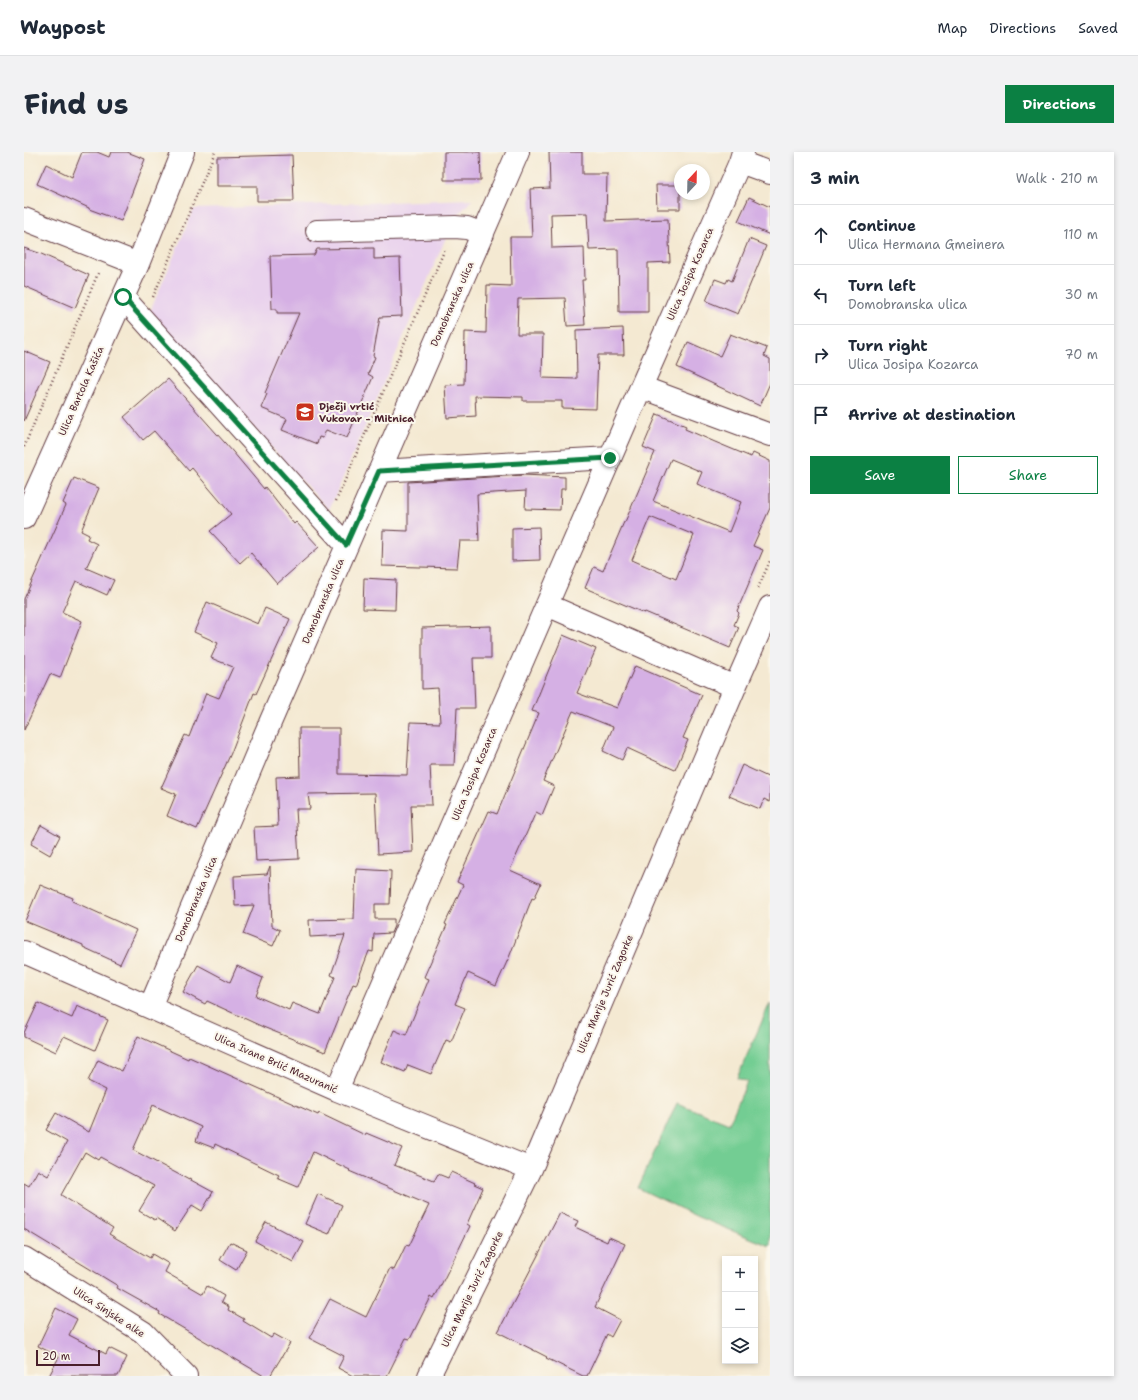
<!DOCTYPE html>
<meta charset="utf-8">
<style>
body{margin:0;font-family:"Shantell Sans",sans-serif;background:#f2f2f3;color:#1f2937}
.controls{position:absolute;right:12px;bottom:12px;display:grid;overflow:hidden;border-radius:0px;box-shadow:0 2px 6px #0003}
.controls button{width:36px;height:36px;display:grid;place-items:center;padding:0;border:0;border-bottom:1px solid #e0e1e3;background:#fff;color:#1f2937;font:20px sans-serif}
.compass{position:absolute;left:650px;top:12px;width:36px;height:36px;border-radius:50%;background:#fff;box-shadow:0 2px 6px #0003;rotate:22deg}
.scale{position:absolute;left:12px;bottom:10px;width:64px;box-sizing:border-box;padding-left:4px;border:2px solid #4a1f2b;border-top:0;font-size:11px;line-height:14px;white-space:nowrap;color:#4a1f2b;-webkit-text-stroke:3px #fbf7ec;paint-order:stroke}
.stop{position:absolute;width:12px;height:12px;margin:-9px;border:3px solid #0b8043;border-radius:50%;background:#fff}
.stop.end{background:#0b8043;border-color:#fff;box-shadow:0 1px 4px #0008}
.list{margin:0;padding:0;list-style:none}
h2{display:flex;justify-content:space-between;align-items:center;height:52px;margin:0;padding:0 16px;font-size:17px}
h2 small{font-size:13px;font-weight:400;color:#747a83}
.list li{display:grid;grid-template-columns:26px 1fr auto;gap:12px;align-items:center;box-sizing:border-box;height:60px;padding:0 16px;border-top:1px solid #e0e1e3}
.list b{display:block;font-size:15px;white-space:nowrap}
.list p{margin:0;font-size:13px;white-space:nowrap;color:#747a83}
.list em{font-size:13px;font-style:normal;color:#747a83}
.actions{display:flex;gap:8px;padding:12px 16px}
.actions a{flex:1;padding:9px 0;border:1px solid #0b8043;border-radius:0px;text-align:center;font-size:14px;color:#0b8043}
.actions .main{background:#0b8043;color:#fff}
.icon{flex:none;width:22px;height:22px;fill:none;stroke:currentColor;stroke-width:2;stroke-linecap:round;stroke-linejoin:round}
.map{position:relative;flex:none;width:746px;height:1224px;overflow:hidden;border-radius:0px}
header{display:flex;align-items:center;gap:24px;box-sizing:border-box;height:56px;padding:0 20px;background:#fff;border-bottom:1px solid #e0e1e3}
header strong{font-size:19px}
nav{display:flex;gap:22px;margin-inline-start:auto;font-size:14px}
.intro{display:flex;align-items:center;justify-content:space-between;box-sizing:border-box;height:96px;padding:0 24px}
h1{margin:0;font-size:28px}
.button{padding:10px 18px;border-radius:0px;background:#0b8043;color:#fff;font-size:14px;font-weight:700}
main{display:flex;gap:24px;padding:0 24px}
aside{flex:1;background:#fff;border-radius:0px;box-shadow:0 2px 6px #0003}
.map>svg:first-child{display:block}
.built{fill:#e9d2ed}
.green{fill:#73cd93;stroke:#5e765f}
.building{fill:#d5b0e4;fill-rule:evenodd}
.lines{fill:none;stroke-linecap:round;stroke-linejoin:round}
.minor-casing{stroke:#643d44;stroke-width:24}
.path{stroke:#643d44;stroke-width:2.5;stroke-dasharray:1 3;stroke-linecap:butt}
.minor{stroke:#fff;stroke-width:22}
.route{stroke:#0b8043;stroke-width:5}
.labels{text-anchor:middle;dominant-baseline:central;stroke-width:4;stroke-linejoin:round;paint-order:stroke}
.street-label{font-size:10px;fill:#4a1f2b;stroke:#fbf7ec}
.poi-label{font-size:10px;font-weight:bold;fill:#4a1f2b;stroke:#fbf7ec;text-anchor:start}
</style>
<header>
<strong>Waypost</strong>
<nav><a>Map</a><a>Directions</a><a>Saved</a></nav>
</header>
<div class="intro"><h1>Find us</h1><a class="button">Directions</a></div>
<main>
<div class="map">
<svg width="746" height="1224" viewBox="0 0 746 1224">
<rect width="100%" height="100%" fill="#fbf7ec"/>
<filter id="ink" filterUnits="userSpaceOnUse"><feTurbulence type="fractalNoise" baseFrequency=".025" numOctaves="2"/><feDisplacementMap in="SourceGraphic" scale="8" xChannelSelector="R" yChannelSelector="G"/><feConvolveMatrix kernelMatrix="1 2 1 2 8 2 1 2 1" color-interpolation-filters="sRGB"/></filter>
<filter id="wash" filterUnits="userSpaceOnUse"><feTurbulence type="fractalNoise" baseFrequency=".012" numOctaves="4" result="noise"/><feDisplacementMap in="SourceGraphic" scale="16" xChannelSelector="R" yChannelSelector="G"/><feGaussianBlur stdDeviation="0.9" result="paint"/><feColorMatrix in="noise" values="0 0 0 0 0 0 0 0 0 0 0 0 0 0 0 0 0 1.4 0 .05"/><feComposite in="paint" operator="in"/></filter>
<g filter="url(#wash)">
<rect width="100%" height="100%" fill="#f4e9d2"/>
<path class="built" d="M449,47l-19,20 -125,291 -180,-196 45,-105z"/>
<path class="green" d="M746,851v243l-72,-29 -60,-29 39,-85 52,21 18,-42 -10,-4z"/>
<g id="blocks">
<path class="building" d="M58,0h15l12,5 2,-5h16l18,7 -24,62 -32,-12v-1l-52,-24 9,-20 26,13z
M420,0h36l1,28h-37z
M525,0h33v22h25l-1,47 62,-2 2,43 -22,1v49h-29l-1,-63 -29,1 -2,-37 -36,1 1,34 32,-1 1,33h-3l3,45 -18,1 -2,-28 -47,1 -1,35h26l-1,44 35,1 -1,-49 47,-2 1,27h-26l-2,54 -34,-1v-7h-39v-4l-48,-1 1,20 -29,2 -2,-33 19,-1 1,-52 21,1 1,-48 24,1 -1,-49h22l-2,-48 20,-1z
M268,3l2,46h-37v-15h-40v-29z
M632,33h24v24h-23z
M725,45l21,10v28l-32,-14z
M725,87l17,7 -28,68 -32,-13 9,-22 11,4 2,-4 4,2z
M0,96l15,5 50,22 -14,33 -51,-22z
M350,96v11l26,-1 2,58 -22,1 -7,39 2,1 -7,17 5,3 -26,61 -21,-8 -3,8 -4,-1 -2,7 -35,-14 5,-11 -26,-11 6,-14 -2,-1 34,-80h-22v-4h-5l-2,-53 44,-1 3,-6z
M706,182l37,14 -3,8 6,3v24l-10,23 -83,-39 11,-25 32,14z
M0,199l26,11 -26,59z
M144,227l65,73 31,37 1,-2 29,37 2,-2 23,25 -42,37 -26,-31 -11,10 -30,-32 21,-17 -39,-46 -3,3 -35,-40 -11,9 -19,-23z
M633,262l29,12 -1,3 30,13 36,15 2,-4 17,8v47l-17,38 10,4 -26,61 2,2 -5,12 5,2 -9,21 -85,-36 -1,1 -59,-25 9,-21 9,4 21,-49h1l30,-70 -12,-5zM647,307l31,13 -5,12 44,18 -12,30 -76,-31zM626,365l44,18 -18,44 -44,-19z
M500,323l41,2v12h-4l-1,21 -35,-1 1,-18 -49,3 2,47h-19l-3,27 -75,-2 1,-36 25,1v-49z
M50,326l25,10 -18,43 8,4 -2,4 10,5 -11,24 28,12 -7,15 -31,-14 -14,31 20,9 -22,57 -10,-4 -26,56v-131l42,-94 -3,-2z
M515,375l1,33 -28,1v-33z
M340,426l32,2 -1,30 -32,-1z
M183,450l51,22 7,-16 25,11 -34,75 -2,-1 -23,60 -34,76 -30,-13 9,-22 -15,-6 24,-53 4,2 17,-44 13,5 14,-31 -22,-9 7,-15 -24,-11z
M467,474v32h-18l2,50h-18l-3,57h-24l2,40h-21l2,47 -35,2 -3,-61 -67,1 2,15h-14l3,50 -43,2 -2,-34 24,-1 -2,-49 24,-1 -1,-48h40v46l68,1 3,-53 30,1 -2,-35 -16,1v-61z
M539,483l33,14 -19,44 40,15 18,-42 67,29 -19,43 5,2 -13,30 -48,-22 -5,12 -19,-9 10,-24 -40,-16 -30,70 11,5 -12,29 -6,-3 -26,58 31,14 -7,15 -2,-1 -22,57 -14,31 -28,-13 -13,31 10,4 -14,34 -5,-2 -15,34 -23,-9 -3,7 -24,-10 13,-32 12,5 23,-56 -5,-2 23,-52 -2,-1 18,-39 -6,-3 32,-71 8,3 42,-101 -7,-2z
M718,613l28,13v24l-6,-3 -4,10 -31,-13z
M17,673l19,11 -10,19 -19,-11z
M246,714l2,60 8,4 -7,16 -30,-12 11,-29 -19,1 -1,-30 33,-2z
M332,717l35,2 -1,33h-15v15h19v7l-3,7 -17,1 -1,18 -4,-1 -13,34 -3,-1 -28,68 -62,-25 -56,-26 -2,3 -22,-12 15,-27 32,17 7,-16 26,12 -7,18 33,14 3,-7 28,11 15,-37 -4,-2 14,-40 -35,2 -1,-17 45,-1z
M16,733l33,13 -1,3 64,29 -16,34 -37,-17v-2l-58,-24z
M14,851l34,15 5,-12 31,14 -13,30 -31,-14 -8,16 -32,-15v-4z
M114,884l50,23 1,-2 129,58 1,-2 46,22 1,-2 36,15 -8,17 40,16 4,-7 10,4 3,-6 24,11 -1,1 9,4 -16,36 3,2 -14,29 -22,44 -3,-2 -21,42 -4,-1 -19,38h-34l-15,-8 6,-12 -35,-18 21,-39 36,18 24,-49 4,2 12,-25 3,1 20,-41 -80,-34 1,-1 -37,-18 -15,35 -21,-9 2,-3 -64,-31 -1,4 -18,-7 5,-14 -48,-22 -20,45 56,30v-1l24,13 -11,19 -10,-6 -17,26 -19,-13 -1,2 -16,-9 15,-25 -54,-29 -2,3 -13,-8 -24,43 52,33 -4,6 41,24 2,-4 17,10 -4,8 38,22 4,-8 17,10 -3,6 8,5 -1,3 16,9 -1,2 28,17 3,-4 16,9 -20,33h-6l-105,-62 1,-2 -43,-24 1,-2 -94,-57v-46l5,3 9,-16 10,6 19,-34 -21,-12 10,-17 33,19 17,-42 -18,-9 10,-21 24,11z
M294,1042l24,11 -13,29 -24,-10z
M536,1061l18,8 -3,6 32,15 2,-5 16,7 -30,63 25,13 -9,17 -4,-3 -20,42h-4l-37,-18 1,-1 -49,-25z
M242,1070l38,20 -11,20 -38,-21z
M206,1090l17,8 -11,20 -16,-10z
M32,1156l21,11 -8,16 37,19 3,-6 18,9 -9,19h-69l10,-19 -21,-11z"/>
</g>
</g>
<g filter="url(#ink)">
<use href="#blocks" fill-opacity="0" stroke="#643d44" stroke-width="1"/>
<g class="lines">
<g class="minor-casing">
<path id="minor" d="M716,10l30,11
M0,67l114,45
M293,79l138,-4 12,1 16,6
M99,145l223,248
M617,235l129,48
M355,319l231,-13
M0,366l114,-254 45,-112
M523,453l188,82
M0,800l313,138 194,79
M126,855l116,-275 252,-580
M313,938l304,-703 99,-225 3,-10
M0,1106l119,74 43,44
M405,1224l102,-207 204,-482 35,-80"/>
</g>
<path class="path" d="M129,145l62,-145
M0,295l75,-176
M312,349l109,-252
M734,436l12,-27"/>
<use href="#minor" class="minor"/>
</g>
</g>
<g class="lines" filter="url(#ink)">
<path class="route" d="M99,145l223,248 33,-74 231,-13"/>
</g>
<defs>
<g id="school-square" transform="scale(1)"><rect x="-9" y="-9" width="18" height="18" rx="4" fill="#c8321e" stroke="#fbf7ec"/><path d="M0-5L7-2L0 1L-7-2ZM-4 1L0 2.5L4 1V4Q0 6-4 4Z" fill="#fff"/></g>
</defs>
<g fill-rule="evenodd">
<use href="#school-square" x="281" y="260"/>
</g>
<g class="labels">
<g class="street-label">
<text transform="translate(666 122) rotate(-66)">Ulica Josipa Kozarca</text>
<text transform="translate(428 152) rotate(-66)">Domobranska ulica</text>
<text transform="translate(57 239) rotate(-66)">Ulica Bartola Kašića</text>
<text transform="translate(299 449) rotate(-67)">Domobranska ulica</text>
<text transform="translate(450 622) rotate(-67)">Ulica Josipa Kozarca</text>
<text transform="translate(172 747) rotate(-67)">Domobranska ulica</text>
<text transform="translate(581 842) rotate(-67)">Ulica Marije Jurić Zagorke</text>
<text transform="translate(252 911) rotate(24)">Ulica Ivane Brlić Mazuranić</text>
<text transform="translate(448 1137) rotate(-64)">Ulica Marije Jurić Zagorke</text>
<text transform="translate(85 1160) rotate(33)">Ulica Sinjske alke</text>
</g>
<g class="poi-label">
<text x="295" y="254">Dječji vrtić<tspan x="295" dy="12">Vukovar - Mitnica</tspan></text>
</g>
</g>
</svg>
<div class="controls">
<button>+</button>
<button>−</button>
<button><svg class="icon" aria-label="layers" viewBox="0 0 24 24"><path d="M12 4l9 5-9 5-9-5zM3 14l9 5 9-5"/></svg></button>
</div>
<svg class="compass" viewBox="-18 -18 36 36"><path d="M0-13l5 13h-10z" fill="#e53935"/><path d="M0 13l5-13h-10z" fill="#747a83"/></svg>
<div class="scale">20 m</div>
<div class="stop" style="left:99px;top:145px"></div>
<div class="stop end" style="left:586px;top:306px"></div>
</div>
<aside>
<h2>3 min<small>Walk · 210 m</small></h2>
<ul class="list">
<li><svg class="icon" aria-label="ahead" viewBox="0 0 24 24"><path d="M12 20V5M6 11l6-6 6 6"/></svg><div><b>Continue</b><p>Ulica Hermana Gmeinera</p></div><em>110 m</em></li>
<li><svg class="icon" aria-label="left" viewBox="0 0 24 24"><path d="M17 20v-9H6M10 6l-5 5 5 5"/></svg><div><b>Turn left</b><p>Domobranska ulica</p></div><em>30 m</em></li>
<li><svg class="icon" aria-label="right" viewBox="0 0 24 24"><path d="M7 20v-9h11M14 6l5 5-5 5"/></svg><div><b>Turn right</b><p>Ulica Josipa Kozarca</p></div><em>70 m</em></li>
<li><svg class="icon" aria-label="arrive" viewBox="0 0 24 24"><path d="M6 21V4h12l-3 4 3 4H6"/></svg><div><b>Arrive at destination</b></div></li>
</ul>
<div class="actions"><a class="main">Save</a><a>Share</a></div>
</aside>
</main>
